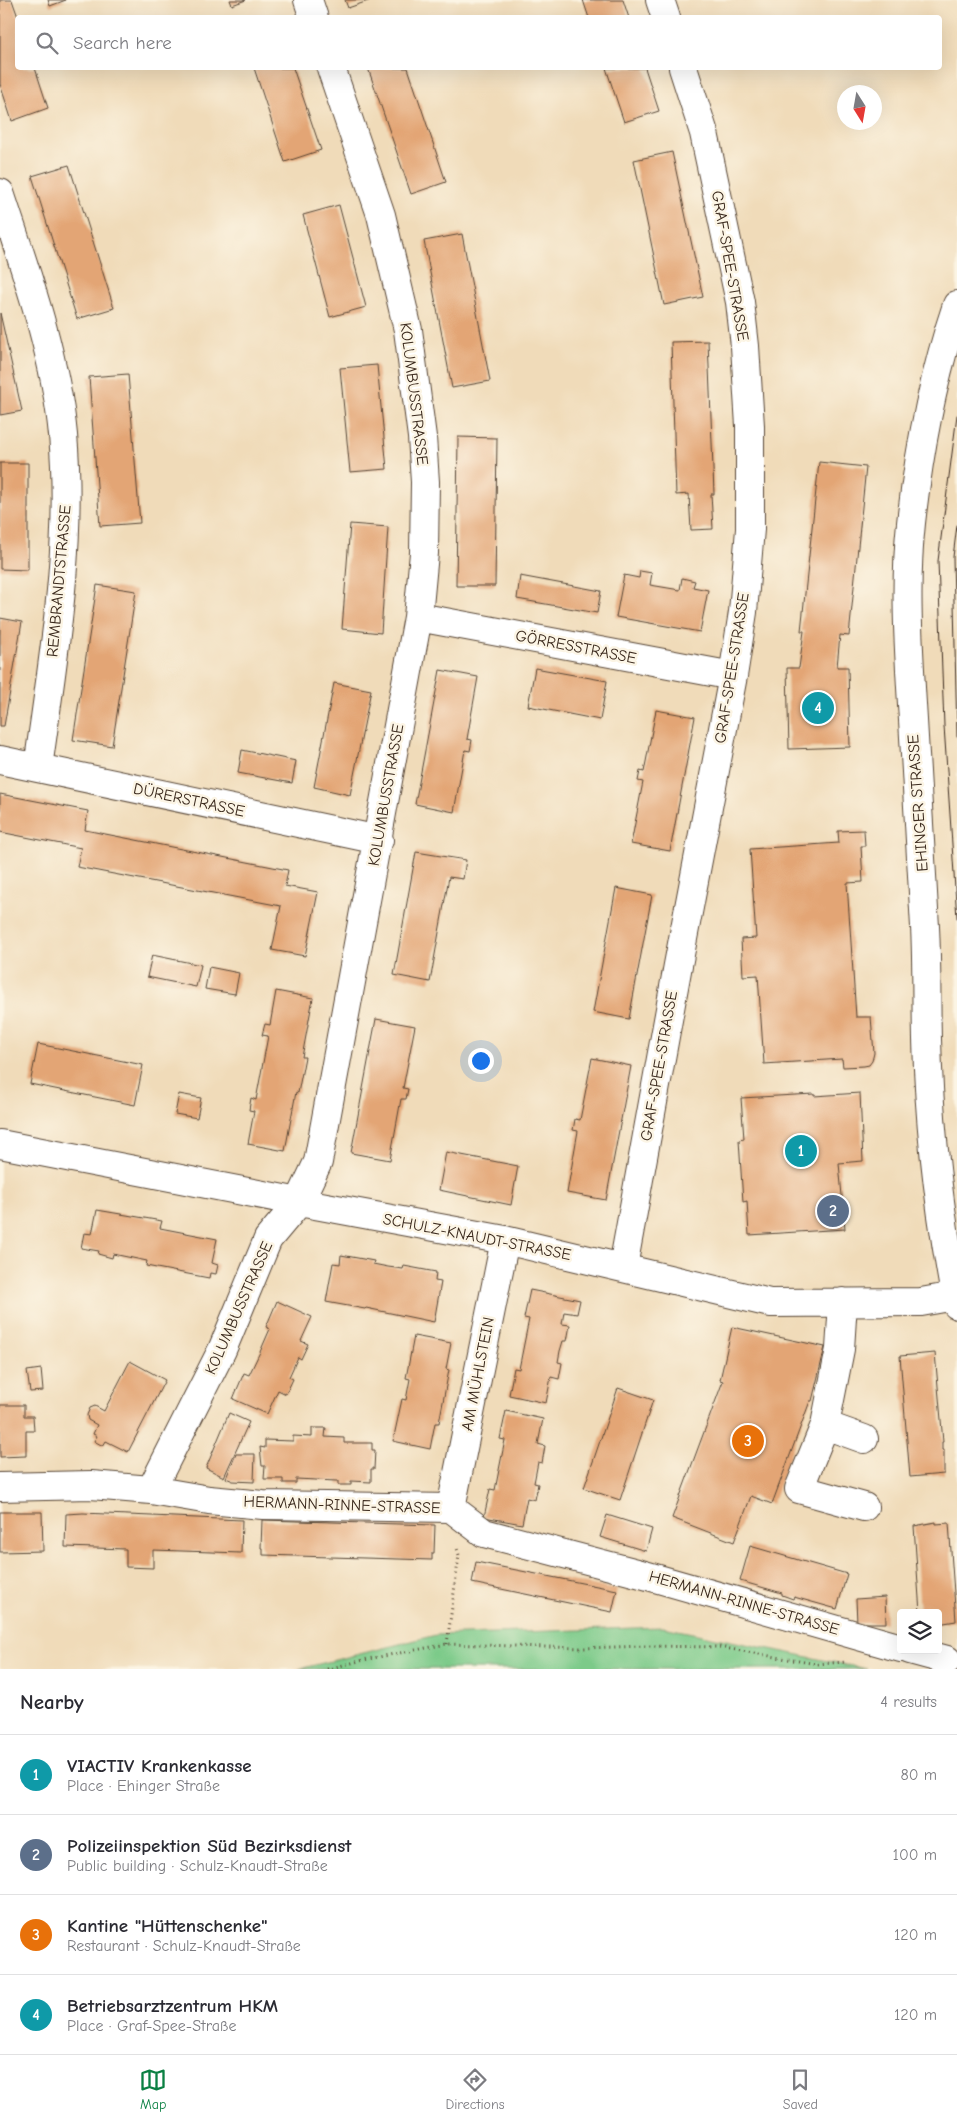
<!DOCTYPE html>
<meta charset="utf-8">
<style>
body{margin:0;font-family:"Comic Neue",sans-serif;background:#f2f2f3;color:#2b2b33}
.controls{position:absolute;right:15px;bottom:15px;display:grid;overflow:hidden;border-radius:5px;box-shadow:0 5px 20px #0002}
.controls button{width:45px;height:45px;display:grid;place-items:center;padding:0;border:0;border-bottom:1px solid #e1e1e2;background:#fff;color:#2b2b33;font:25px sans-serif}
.compass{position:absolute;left:837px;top:85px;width:45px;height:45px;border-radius:50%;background:#fff;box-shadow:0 5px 20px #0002;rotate:169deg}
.you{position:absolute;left:480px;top:1060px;width:18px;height:18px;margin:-12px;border:4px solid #fff;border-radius:50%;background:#1a73e8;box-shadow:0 0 0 8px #1a73e833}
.badge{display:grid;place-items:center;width:32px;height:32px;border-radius:50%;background:#0b8043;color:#fff;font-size:16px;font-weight:700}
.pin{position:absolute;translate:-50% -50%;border:2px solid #fff;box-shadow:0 1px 5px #0006}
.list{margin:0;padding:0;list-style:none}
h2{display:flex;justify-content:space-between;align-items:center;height:65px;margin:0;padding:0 20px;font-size:21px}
h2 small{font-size:16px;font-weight:400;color:#7c7c81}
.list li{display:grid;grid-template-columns:32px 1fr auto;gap:15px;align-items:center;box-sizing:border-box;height:80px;padding:0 20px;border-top:1px solid #e1e1e2}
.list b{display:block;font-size:19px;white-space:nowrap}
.list p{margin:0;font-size:16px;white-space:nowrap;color:#7c7c81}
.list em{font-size:16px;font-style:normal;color:#7c7c81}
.icon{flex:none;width:28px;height:28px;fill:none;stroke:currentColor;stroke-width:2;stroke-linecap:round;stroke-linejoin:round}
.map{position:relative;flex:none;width:957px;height:1669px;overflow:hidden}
.search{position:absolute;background:#fff;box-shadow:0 5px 20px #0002;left:15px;right:15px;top:15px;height:55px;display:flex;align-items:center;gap:12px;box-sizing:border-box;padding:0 18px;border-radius:5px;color:#7c7c81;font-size:19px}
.sheet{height:385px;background:#fff}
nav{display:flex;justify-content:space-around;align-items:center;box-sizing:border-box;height:70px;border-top:1px solid #e1e1e2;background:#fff;font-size:14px;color:#7c7c81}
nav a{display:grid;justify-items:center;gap:2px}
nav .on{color:#0b8043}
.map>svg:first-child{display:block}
.green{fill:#7cca89;stroke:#5c7a54}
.building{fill:#e3a575}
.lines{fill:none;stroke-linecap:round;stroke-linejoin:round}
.minor-casing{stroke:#564535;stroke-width:30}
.path{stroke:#564535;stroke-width:3;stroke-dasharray:1 4;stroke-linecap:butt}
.minor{stroke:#fff;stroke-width:28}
.tram{stroke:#3b2a1e;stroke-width:1}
.labels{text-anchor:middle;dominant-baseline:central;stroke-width:5;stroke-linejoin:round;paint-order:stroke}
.street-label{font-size:16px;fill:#3b2a1e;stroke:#fcf5e5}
</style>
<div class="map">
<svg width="957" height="1669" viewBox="0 0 957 1669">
<rect width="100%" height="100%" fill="#fcf5e5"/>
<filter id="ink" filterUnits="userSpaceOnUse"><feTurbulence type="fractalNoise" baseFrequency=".02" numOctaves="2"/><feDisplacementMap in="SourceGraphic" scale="10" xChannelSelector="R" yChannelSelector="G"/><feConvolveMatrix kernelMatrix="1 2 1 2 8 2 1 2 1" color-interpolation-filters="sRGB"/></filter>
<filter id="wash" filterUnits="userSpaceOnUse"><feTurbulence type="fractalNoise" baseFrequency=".0096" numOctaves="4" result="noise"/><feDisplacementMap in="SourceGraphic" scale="20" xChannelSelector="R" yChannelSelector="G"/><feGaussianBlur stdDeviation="1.12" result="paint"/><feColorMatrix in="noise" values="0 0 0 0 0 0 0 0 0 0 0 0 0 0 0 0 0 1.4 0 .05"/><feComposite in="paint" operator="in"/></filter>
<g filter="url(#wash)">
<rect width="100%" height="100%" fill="#f0dbb9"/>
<path class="green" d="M663,1627l204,42h-568l137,-34z"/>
<g id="blocks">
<path class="building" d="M0,0h12l6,17v51h17l13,40 -36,13 -12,-37z
M48,0h18l-16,6z
M230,0h16l-14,5z
M345,0h26l-23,8z
M583,0h40l6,18h-40z
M254,68h39l28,82 -36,12z
M368,68h40l38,114 -35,12z
M606,68h39l14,43 -35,11z
M672,152l31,145 -39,8 -30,-145z
M69,165l45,143 -37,11 -45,-143z
M339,205l27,102 -36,10 -27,-102z
M462,234l28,147 -38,7 -28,-147z
M0,313l22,98 -22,4z
M708,341l6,153h-3l2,35 -22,1 -2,-36 -13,1 -5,-153z
M377,365l10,104 -37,3 -10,-104z
M128,374l12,149 -40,3 -11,-149z
M458,437l39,1 -2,148h-39z
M819,462l47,5 -17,169 -9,-1 -3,32h11l2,80 -61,2 -2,-81h12l5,-37h-3z
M0,463h28v107l-28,-1z
M350,524l38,3 -7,106 -39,-4z
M640,571l12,2 -2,12 30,5 2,-12 13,3 -2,6 15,3 -8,42 -84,-15 8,-42 15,3z
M520,576l81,15 -4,22 -80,-14z
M97,585l39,6 -24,155 -39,-6z
M0,618l22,4 -18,104h-4z
M535,668l72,13 -7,39 -72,-14z
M440,670l38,7 -11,62 5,1 -2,11 -5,-1 -11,62 -39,-8z
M334,683l37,7 -21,105 -36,-8z
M656,710l39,7 -25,134 -39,-7 12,-62 -5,-1 2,-10 4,1z
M242,750l54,11 -4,22 -54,-10z
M0,794l88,17 -3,19 203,40 -3,16 33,6 -13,64 -33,-6 9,-44 -204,-39 4,-19 -81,-16z
M864,830l1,16h-4l2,36 -16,1 9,134h15l3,36 -2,8 -3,4 -5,1 -21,1 -1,-8 -78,5 -6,-89 -15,1 -2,-37 15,-1 -6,-89 89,-6 -1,-12z
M416,852l50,8 -3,19 -14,-2 -19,105 -36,-7z
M616,888l36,7 -23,124 -36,-7z
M152,955l49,10 -5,22 -49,-10z
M209,967l30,6 -4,21 -30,-5z
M276,991l37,7 -11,59h3l-7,36 -2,-1 -11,59 -37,-7 6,-33 -5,-1 2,-12 5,2 12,-64 -6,-1 3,-11 5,1z
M376,1019l39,7 -12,62 5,1 -2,10h-5l-11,61 -39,-7z
M38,1044l105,21 -8,40 -105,-21z
M592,1058l39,8 -25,134 -39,-7 11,-62 -5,-1 1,-5 1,-6 5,1z
M860,1093l3,68 -24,2 6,66 -96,6 -2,-34 -4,1 -4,-62 5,-1 -3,-41 73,-4v2z
M179,1094l22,4 -4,20 -22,-4z
M446,1152l72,14 -7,39 -72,-15z
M97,1210l65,11 -2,7 57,11 -5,24 6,2 -2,9 -6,-1 -1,5 -63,-12 1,-5 -34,-7 -1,4 -14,-4 1,-3 -18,-3 3,-15 8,1z
M341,1255l33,6 -1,3 15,3 15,2 1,-3 32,6 -1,9 6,1 -7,40 -68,-14 -1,1 -39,-7 7,-39 7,1z
M530,1290l50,10 -3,14 -13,-2 -2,12 8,1 -3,16h-4l-3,10 -2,11 4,1 -3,16 -8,-2 -5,26 -37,-8 5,-27 5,1 10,-50 -5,-1z
M277,1301l35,16 -11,24 7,3 -7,15 -3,-2 -9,20 4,2 -7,15 -8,-4 -11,24 -34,-15 11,-26 5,2 11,-23 10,-23 -4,-2z
M732,1327l93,20 -13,54h-2l-38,103 -21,-8 -17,46 -62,-24 51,-137 -3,-1z
M414,1336l37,7 -5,26 3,1 -10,53h-4l-5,26 -37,-8 9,-42 4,1 4,-21 -4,-1z
M935,1353l8,89h-1v8h2v24l-34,3 -10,-121z
M130,1361l35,19 -37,72 -22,-11 -3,5 -9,-5 3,-5 -4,-2 4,-9 -9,-5 -1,-5 3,-7 5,-2 9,5z
M41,1369l2,22 -13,1 -3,-21z
M618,1388l35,12 -33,100 -36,-12z
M0,1405h24v11h9l1,15h-8v25l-26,1z
M506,1411l37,8 -5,25 7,2 -3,17 -4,-1 -4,21 4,1 -3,16 -8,-2 -5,26 -38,-7 6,-28 5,1 10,-50 -5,-1z
M229,1413l20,9 -25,55 -18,-9z
M312,1428h14l-1,9 19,1v5h28v7h3l-1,19h-3v13l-20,-1v4h-13v-4h-2l-40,-2v4h-13v-4h-19l1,-13h-3l-2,-19 5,1v-8l28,1v-5l19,1z
M236,1454h19l-1,28 -21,-1 -7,-3z
M0,1512h42l1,39 -43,1z
M83,1513l159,7 -1,33 -88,-3v18l-27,-1v-18l-61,-2 1,-33z
M607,1515l45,14 -6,22 -46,-14z
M262,1520l173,5 -1,28h-2v7l-169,-5v-7h-2z
M936,1522v2l13,-1 7,98 -18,3v-11h-18l-6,-87z
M750,1546l97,28 -10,35 -43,-12 -1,2 -11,-4v-2l-42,-12z
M476,1562l141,28 -5,22 -140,-29z
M885,1597l1,26h-29l-1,-24z"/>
</g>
</g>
<g filter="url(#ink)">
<use href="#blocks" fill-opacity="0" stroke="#564535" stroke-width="1"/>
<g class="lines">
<g class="minor-casing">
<path id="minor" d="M308,0l6,18
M660,0l6,18
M0,193c26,79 55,159 63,242 10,112 -10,223 -25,333
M957,305c-23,68 -38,146 -46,218 -7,64 -2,132 2,197 4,69 8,138 12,207 2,37 1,74 2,112 2,89 13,178 30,266
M418,617l315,59
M0,760l379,80
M0,1144l299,58 206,38 265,63 151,-1 34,-6
M623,1267l55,-302 55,-289 10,-64 7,-83v-103l-5,-80 -5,-44 -36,-169 -21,-65
M843,1302l-3,47 -15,76 -26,64 65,18
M825,1425l39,14
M0,1487l91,-2 60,5 58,10 54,5 188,3 33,25 157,41 260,74
M151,1490l71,-140 46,-111 31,-37 19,-40 100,-545 6,-64 1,-71 -3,-45 -14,-107 -27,-115 -50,-147
M451,1508l54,-268
M910,1650l37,10"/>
</g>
<path class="path" d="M447,1644l12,-89 -2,-7
M327,1669l41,-10 79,-15 135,4 64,-2 73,1 97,17 30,-2"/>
<use href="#minor" class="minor"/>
<path class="tram" d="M957,415l-19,146 6,165 13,192
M957,525l-4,32 4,180"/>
</g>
</g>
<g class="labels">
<g class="street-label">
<text transform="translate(730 266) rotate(80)">GRAF-SPEE-STRASSE</text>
<text transform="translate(414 394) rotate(83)">KOLUMBUSSTRASSE</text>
<text transform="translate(59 581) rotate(-85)">REMBRANDTSTRASSE</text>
<text transform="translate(576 647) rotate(11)">GÖRRESSTRASSE</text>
<text transform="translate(732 668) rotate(-81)">GRAF-SPEE-STRASSE</text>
<text transform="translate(386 795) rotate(-80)">KOLUMBUSSTRASSE</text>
<text transform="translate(189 800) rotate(12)">DÜRERSTRASSE</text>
<text transform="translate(918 803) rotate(-94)">EHINGER STRASSE</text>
<text transform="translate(659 1066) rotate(-80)">GRAF-SPEE-STRASSE</text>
<text transform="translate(477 1237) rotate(11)">SCHULZ-KNAUDT-STRASSE</text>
<text transform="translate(239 1308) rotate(-66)">KOLUMBUSSTRASSE</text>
<text transform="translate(478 1374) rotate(-79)">AM MÜHLSTEIN</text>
<text transform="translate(342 1505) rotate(2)">HERMANN-RINNE-STRASSE</text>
<text transform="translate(744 1603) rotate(16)">HERMANN-RINNE-STRASSE</text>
</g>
</g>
</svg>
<div class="controls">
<button><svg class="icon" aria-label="layers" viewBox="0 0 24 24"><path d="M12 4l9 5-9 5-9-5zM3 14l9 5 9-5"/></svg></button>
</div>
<svg class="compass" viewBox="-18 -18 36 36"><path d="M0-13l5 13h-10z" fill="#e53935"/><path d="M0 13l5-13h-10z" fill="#7c7c81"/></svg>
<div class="you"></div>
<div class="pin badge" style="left:801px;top:1151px;background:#0f9aa8">1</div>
<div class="pin badge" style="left:833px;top:1211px;background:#5c6f8a">2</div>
<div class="pin badge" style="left:748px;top:1441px;background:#e8710a">3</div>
<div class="pin badge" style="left:818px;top:708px;background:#0f9aa8">4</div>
<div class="search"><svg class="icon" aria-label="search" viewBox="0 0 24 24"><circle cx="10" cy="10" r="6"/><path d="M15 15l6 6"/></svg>Search here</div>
</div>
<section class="sheet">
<h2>Nearby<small>4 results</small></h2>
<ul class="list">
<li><span class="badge" style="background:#0f9aa8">1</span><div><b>VIACTIV Krankenkasse</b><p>Place · Ehinger Straße</p></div><em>80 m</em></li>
<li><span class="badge" style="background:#5c6f8a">2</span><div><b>Polizeiinspektion Süd Bezirksdienst</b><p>Public building · Schulz-Knaudt-Straße</p></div><em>100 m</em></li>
<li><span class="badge" style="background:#e8710a">3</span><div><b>Kantine &quot;Hüttenschenke&quot;</b><p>Restaurant · Schulz-Knaudt-Straße</p></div><em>120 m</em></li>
<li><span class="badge" style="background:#0f9aa8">4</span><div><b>Betriebsarztzentrum HKM</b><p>Place · Graf-Spee-Straße</p></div><em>120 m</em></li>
</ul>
</section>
<nav>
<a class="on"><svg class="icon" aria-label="map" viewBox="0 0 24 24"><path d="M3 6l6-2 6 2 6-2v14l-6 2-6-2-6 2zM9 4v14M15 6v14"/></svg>Map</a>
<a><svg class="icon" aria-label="directions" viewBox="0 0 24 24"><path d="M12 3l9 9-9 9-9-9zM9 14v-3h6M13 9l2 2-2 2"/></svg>Directions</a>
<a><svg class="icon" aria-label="saved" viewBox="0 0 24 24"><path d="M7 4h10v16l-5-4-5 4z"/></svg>Saved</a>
</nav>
